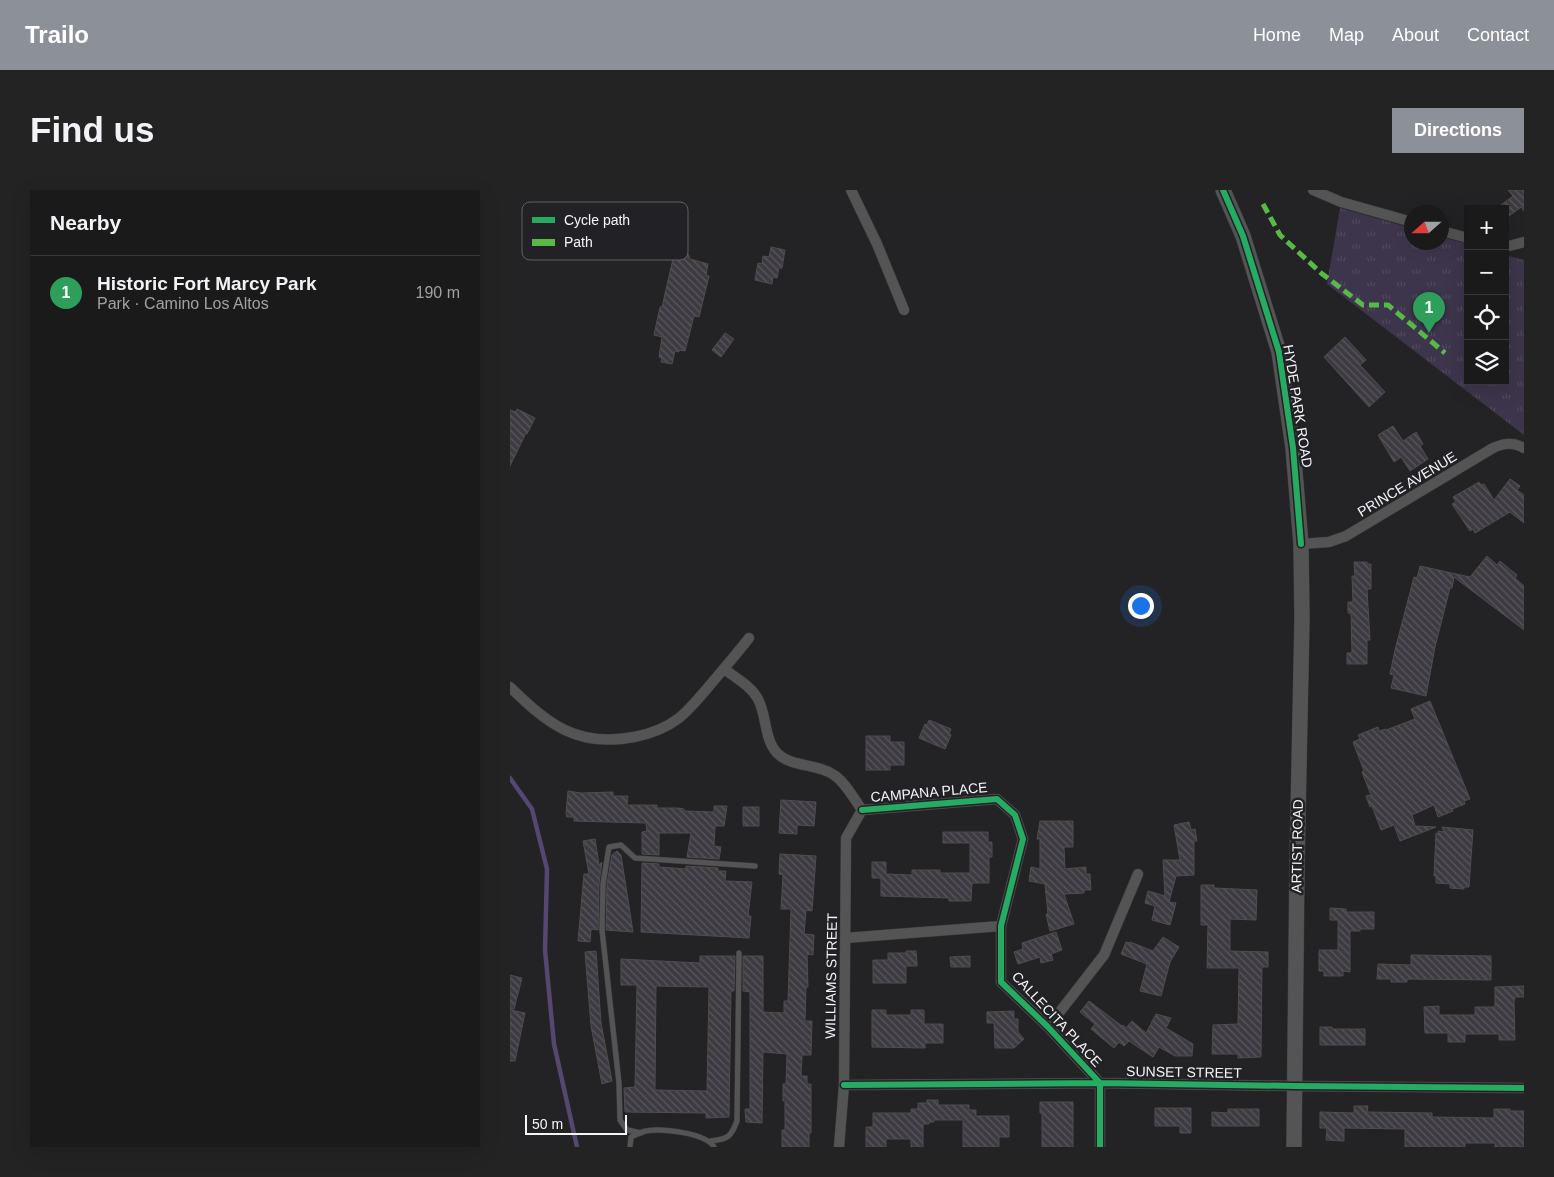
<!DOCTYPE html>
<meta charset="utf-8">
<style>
body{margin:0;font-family:Helvetica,sans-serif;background:#232324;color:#f1f3f6}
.controls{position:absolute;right:15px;top:15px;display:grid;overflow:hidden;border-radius:0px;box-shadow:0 5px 20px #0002}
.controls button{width:45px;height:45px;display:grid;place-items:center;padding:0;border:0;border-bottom:1px solid #38383a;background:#1a1a1b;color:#f1f3f6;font:25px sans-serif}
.compass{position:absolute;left:894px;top:15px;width:45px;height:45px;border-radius:50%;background:#1a1a1b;box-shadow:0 5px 20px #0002;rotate:249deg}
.scale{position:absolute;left:15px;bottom:12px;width:102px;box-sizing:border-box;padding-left:5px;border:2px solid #f5f4f7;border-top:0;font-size:14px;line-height:18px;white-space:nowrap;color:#f5f4f7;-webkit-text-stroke:4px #222125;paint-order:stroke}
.you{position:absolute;left:630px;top:415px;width:18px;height:18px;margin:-12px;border:4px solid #fff;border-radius:50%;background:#1a73e8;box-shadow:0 0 0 8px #1a73e833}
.badge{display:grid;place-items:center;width:32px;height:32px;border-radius:50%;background:#8c9099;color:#fff;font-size:16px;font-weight:700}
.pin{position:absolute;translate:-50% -41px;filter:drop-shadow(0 1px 2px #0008)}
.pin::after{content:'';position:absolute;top:26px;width:18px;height:15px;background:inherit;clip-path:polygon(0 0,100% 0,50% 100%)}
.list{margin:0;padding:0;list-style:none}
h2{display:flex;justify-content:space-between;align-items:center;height:65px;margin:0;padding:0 20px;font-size:21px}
h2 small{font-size:16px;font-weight:400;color:#9fa1a3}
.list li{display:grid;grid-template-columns:32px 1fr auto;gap:15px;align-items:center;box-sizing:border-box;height:75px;padding:0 20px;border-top:1px solid #38383a}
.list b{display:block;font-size:19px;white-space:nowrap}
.list p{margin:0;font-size:16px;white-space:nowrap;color:#9fa1a3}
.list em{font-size:16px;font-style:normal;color:#9fa1a3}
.icon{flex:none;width:28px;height:28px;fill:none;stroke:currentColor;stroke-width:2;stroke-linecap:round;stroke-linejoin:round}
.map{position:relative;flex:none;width:1014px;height:957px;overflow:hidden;border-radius:0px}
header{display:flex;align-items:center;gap:30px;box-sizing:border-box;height:70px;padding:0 25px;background:#8c9099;color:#fff}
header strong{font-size:24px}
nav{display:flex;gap:28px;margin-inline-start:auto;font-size:18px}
.intro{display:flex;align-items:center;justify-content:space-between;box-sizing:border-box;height:120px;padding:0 30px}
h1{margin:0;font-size:35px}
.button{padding:12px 22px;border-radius:0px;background:#8c9099;color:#fff;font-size:18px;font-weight:700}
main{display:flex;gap:30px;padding:0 30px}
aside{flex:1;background:#1a1a1b;border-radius:0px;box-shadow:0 5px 20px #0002}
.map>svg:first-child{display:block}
.park{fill:url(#park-tufts)}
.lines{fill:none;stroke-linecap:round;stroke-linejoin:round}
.stream{stroke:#55476f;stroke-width:4.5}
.building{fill:url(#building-back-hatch);stroke:#4e4d4f;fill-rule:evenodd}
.service-casing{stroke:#3e3e3f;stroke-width:6}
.minor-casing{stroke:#3e3e3f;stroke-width:11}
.secondary-casing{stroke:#3e3e3f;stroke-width:16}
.service{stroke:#545455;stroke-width:5}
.minor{stroke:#545455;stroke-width:10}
.secondary{stroke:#545455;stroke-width:15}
.quiet{stroke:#58b947;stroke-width:5;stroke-dasharray:10 5;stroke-linecap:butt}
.cycleway-casing{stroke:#222125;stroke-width:9}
.cycleway{stroke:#26ab63;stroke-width:6}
.labels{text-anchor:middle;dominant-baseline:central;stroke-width:5;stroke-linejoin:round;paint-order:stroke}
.street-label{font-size:14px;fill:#f5f4f7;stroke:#222125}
.key{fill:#222125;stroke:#616064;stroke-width:1}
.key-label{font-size:14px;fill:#f5f4f7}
</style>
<header>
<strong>Trailo</strong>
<nav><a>Home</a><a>Map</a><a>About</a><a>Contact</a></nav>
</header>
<div class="intro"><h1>Find us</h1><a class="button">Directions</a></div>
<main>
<aside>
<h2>Nearby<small></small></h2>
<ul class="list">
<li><span class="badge" style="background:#2e9e5b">1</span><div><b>Historic Fort Marcy Park</b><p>Park · Camino Los Altos</p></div><em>190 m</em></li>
</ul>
</aside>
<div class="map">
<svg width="1014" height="957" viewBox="0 0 1014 957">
<defs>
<pattern id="park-tufts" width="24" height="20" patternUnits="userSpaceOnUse" patternTransform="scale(1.25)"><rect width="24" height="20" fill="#3d354b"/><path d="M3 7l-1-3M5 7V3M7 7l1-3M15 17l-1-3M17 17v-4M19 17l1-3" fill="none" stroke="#50495d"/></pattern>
<pattern id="building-back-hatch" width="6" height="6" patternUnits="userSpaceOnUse" patternTransform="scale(1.25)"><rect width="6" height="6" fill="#3d3a42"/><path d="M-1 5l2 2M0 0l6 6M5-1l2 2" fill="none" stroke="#5a575e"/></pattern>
</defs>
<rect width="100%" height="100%" fill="#232224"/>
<path class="park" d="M830,18l71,20 1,14h30v-5l26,7v137h37v-126l19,5v175l-197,-151z"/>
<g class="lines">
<path class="stream" d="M0,588l22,31 15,60 -2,81 9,94 23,103"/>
</g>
<path class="building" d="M998,0h16v21l-3,-4 -12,9 -4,-7 -4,-4 12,-9z
M175,56l5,13 18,5 -2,11 3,1 -10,41 -5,-1 -9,35 -6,-1v2l-4,-1 -3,13 -11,-2 1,-4 -3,-1 3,-20 -8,-2 6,-28h2l13,-57z
M261,57l14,3 -3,18h-3l-2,10 -4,-1 -1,7 -17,-4 3,-17 4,1 1,-8 6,1z
M215,143l9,6 -13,18 -9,-7z
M835,147l21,23 -6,5 25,27 -16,15 -45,-50z
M7,219l18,9 -8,16 -1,-1 -16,33v-56l6,2z
M883,236l10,15 13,-9 7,12 -3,2 8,13 -18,12 -9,-14 -7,5 -16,-27z
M1000,289l10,7 -3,4 7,5v28l-14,-11 -35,21 -2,-4 -3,2 -18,-27 4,-2 -3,-5 26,-15 2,3 3,-1 10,16z
M977,366l10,9 3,-4 17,14 -2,3 9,8v44l-70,-53 -2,11h-2l-15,59 -9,49 -35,-8 3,-13 -4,-1 5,-24 19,-73 3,1 3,-12 50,11z
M844,372h13v2h4v25h-4l3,51h-3v24h-20v-11h5l-1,-40h-3v-11h5l-1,-26h3z
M920,511l40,98 -6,2 1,3 -13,5 1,2 -15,6 -4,-12 -22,10 3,11 21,1 -36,14 -6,-16 -13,5 -9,-24 -2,1 -4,-11 5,-1 -9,-23 2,-1 -11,-29 7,-3 -2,-4 20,-8 1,4 7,-2v1l29,-11 -4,-10z
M419,530l22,9 -2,5 2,1 -6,14 -26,-11 6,-14 2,1z
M356,546h24v6h14v23h-14v5h-24z
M58,601l13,2 32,-1v4h15l-1,9h30v3h21l6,1v2l30,1v-6h13l-3,20h-9l-1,20 7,1 -2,12 -32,-2 4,-24h-32v22l-17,-1v-22l5,-1 -1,-8 -72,-2v-4h-7l-1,-4z
M271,610l35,2 -2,24 -17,-1v9l-18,-1z
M233,617h16v19h-16z
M530,631h33v26h-9l1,22 21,-2v7h4l1,16h-7v3l-20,1 10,30 -24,7 -4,-17h2l-3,-30 -16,-3 2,-14 9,2v-30h-3z
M679,632l2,8 4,-1 2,12h-3v34l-18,1 -7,26 7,1 -6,22 -18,-5 3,-14 -10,-3 3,-12 17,5 -2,-36h17l-6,-35z
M932,637l31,3 -4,57h-5v2l-14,-1v-4l-14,-1v-7h-2l2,-43 2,1v-3l6,1z
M433,642h45v10h4v15h-3v26h-17l-1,18h-22v-3l-68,-2v-18h-9v-16h14v12l26,1v-5h28v3h30v-30h-27z
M85,649l4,26 3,-3 -3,22 -1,46 -7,-1 -1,13 -12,-1 6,-67h5l-6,-33z
M107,661l4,4 12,77 -27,-2 1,-46 5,-29z
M270,664l36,2 -4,55 -6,-1 -2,24 10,1 -1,20 -6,-1 1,33h-2l-1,34h7l-1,34h-9l-1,21h6v8h4v49h-2v14h-27v-17h3v-29h-2v-17h3l1,-30 -24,-2 -1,71 -16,-1 -1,-13h5v-117l-7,-1v-35h20v56l21,1v-12h4l3,-92h-10l2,-34 -4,-1z
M132,673l17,1v3l27,2v-3l32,2v3h8l-1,10 27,1 -4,34h3l-2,22 -108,-6z
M691,695h13v3l43,2 -1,30 -26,-1v32l38,1v15h-6l-1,90 -23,1v-4h-26l1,-29 25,-1 1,-56h-32l1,-43h-7z
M820,718l16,1v3h28v17h-14v2h-10v41l-7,-1v5h-19v-5h-5v-21h19v-30h-8z
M546,742l6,18 -11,4 2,6 -12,3 -1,-6 -22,7 -4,-12 9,-3 -1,-6z
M653,747l16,10 -9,15 -9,34 -21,-5 7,-27 -26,-10 5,-12 3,1 1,-1 23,9z
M86,761l5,72 11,58 -10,3 -11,-58 -6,-74z
M396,761h10l1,13v2h-11v17h-33v-23h15v-7h18z
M901,765l80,1v24l-84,-1v3h-16v-3h-14l1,-15 33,1z
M190,766h35l-1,35h-3l-2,126 -23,1v-5l-81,-1 -1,-24 11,-1 2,-102h-16v-26l79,4zM146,796l53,1 -2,104 -52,-1z
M460,766v11h-19l-1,-10z
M0,785l12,3 -8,31h-4z
M1014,796v11h-9l-1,5 1,38h-16v-6h-34v8h-17v-9h-23l-1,-26 15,-1v9h36v-8h20v-20z
M579,811l33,25 1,-1 3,3 6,-7 14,12 10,-19 15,4 -5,10 27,16 -1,12h-17l-16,-9 -6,10 -24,-16 -5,5 -5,-4 -5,6 -23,-19 4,-5 -15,-12z
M0,820l15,3 -10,48h-5z
M362,820h14v5h25v-5h13v14h19v19h-18v5l-53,-1z
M504,821v8h4v13l6,7 -10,9h-19l-1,-25h-7v-11z
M810,837h12v2h33v16h-45z
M417,910h11v5h31v5h7v6h33v21h-10v10h-36v-27h-29v2h-5v2h-6v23h-12v-8h-25v8h-20v-20h7v-14h38v-4h7v-6h9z
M530,912h33v45h-31v-34h-2z
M844,916h14l-1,6 65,1v4l62,1v-9h16v2h14v36h-29v-4h-30v4h-60v-18l-61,-1v13l-18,-1 1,-12h-7v-16l34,1z
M645,918h36v25h-11v-7h-25z
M718,919h31v17h-47v-14l16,1z"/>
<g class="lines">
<g class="service-casing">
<path id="service" d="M131,943l-14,-3 -7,-10 -1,-37 -17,-153 1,-46 6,-37 12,-2 14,13 120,8
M201,951c17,-2 20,-4 26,-20l2,-168
M120,957l1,-10c5,-2 10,-5 15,-6 16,-3 60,2 68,16"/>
</g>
<g class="minor-casing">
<path id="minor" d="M341,0l26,54 27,66
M803,0l28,12 71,20
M932,41l26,7
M995,57l19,-5
M791,354l28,-2 17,-6 147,-88c11,-5 20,-6 31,0
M214,479c12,9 27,17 34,30 9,17 6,40 19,54 15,15 40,10 57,22 12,8 20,24 28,35
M0,497c38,37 67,61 124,50 16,-3 32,-9 45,-19 10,-8 18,-18 26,-27 15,-18 30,-35 44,-53
M352,620l135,-11 18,16 8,24 -22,87v56l47,45 52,56v64
M335,748l156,-12
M538,837l56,-72 34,-81
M334,895l256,-2 195,3 229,2
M329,957l5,-62 2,-247 16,-28"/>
</g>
<g class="secondary-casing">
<path id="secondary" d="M713,0l20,46 36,116 14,96 8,96 1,75 -5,246 -3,282"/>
</g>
<use href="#service" class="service"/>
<use href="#minor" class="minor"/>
<use href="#secondary" class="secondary"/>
<path class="quiet" d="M753,14l17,31 41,38 42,32h25l57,48"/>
<g class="cycleway-casing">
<path id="cycleway" d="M713,0l20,46 36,116 14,96 8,96
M352,620l135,-11 18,16 8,24 -22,87v56l47,45 52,56v64
M334,895l256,-2 195,3 229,2"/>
</g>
<use href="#cycleway" class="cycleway"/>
</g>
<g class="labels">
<g class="street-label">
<text transform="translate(788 216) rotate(81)">HYDE PARK ROAD</text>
<text transform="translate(897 294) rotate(-31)">PRINCE AVENUE</text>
<text transform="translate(419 602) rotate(-5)">CAMPANA PLACE</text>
<text transform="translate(787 656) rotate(-89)">ARTIST ROAD</text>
<text transform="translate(321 786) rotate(-89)">WILLIAMS STREET</text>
<text transform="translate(547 829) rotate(47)">CALLECITA PLACE</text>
<text transform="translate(674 882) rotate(1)">SUNSET STREET</text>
</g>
</g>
<rect x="12" y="12" width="166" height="58" rx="8" class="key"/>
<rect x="22" y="27" width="23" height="6" fill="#26ab63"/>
<rect x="22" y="49" width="23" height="7" fill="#58b947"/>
<g class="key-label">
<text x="54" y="35">Cycle path</text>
<text x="54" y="57">Path</text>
</g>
</svg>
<div class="controls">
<button>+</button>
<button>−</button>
<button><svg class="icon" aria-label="locate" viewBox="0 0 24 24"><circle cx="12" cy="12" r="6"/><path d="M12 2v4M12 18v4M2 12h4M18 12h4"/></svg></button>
<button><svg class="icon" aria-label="layers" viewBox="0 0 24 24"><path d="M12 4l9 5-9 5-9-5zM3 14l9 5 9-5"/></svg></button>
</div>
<svg class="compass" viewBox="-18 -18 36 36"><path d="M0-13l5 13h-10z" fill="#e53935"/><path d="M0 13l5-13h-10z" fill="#9fa1a3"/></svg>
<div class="scale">50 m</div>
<div class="you"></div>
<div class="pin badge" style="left:919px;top:143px;background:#2e9e5b">1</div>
</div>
</main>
